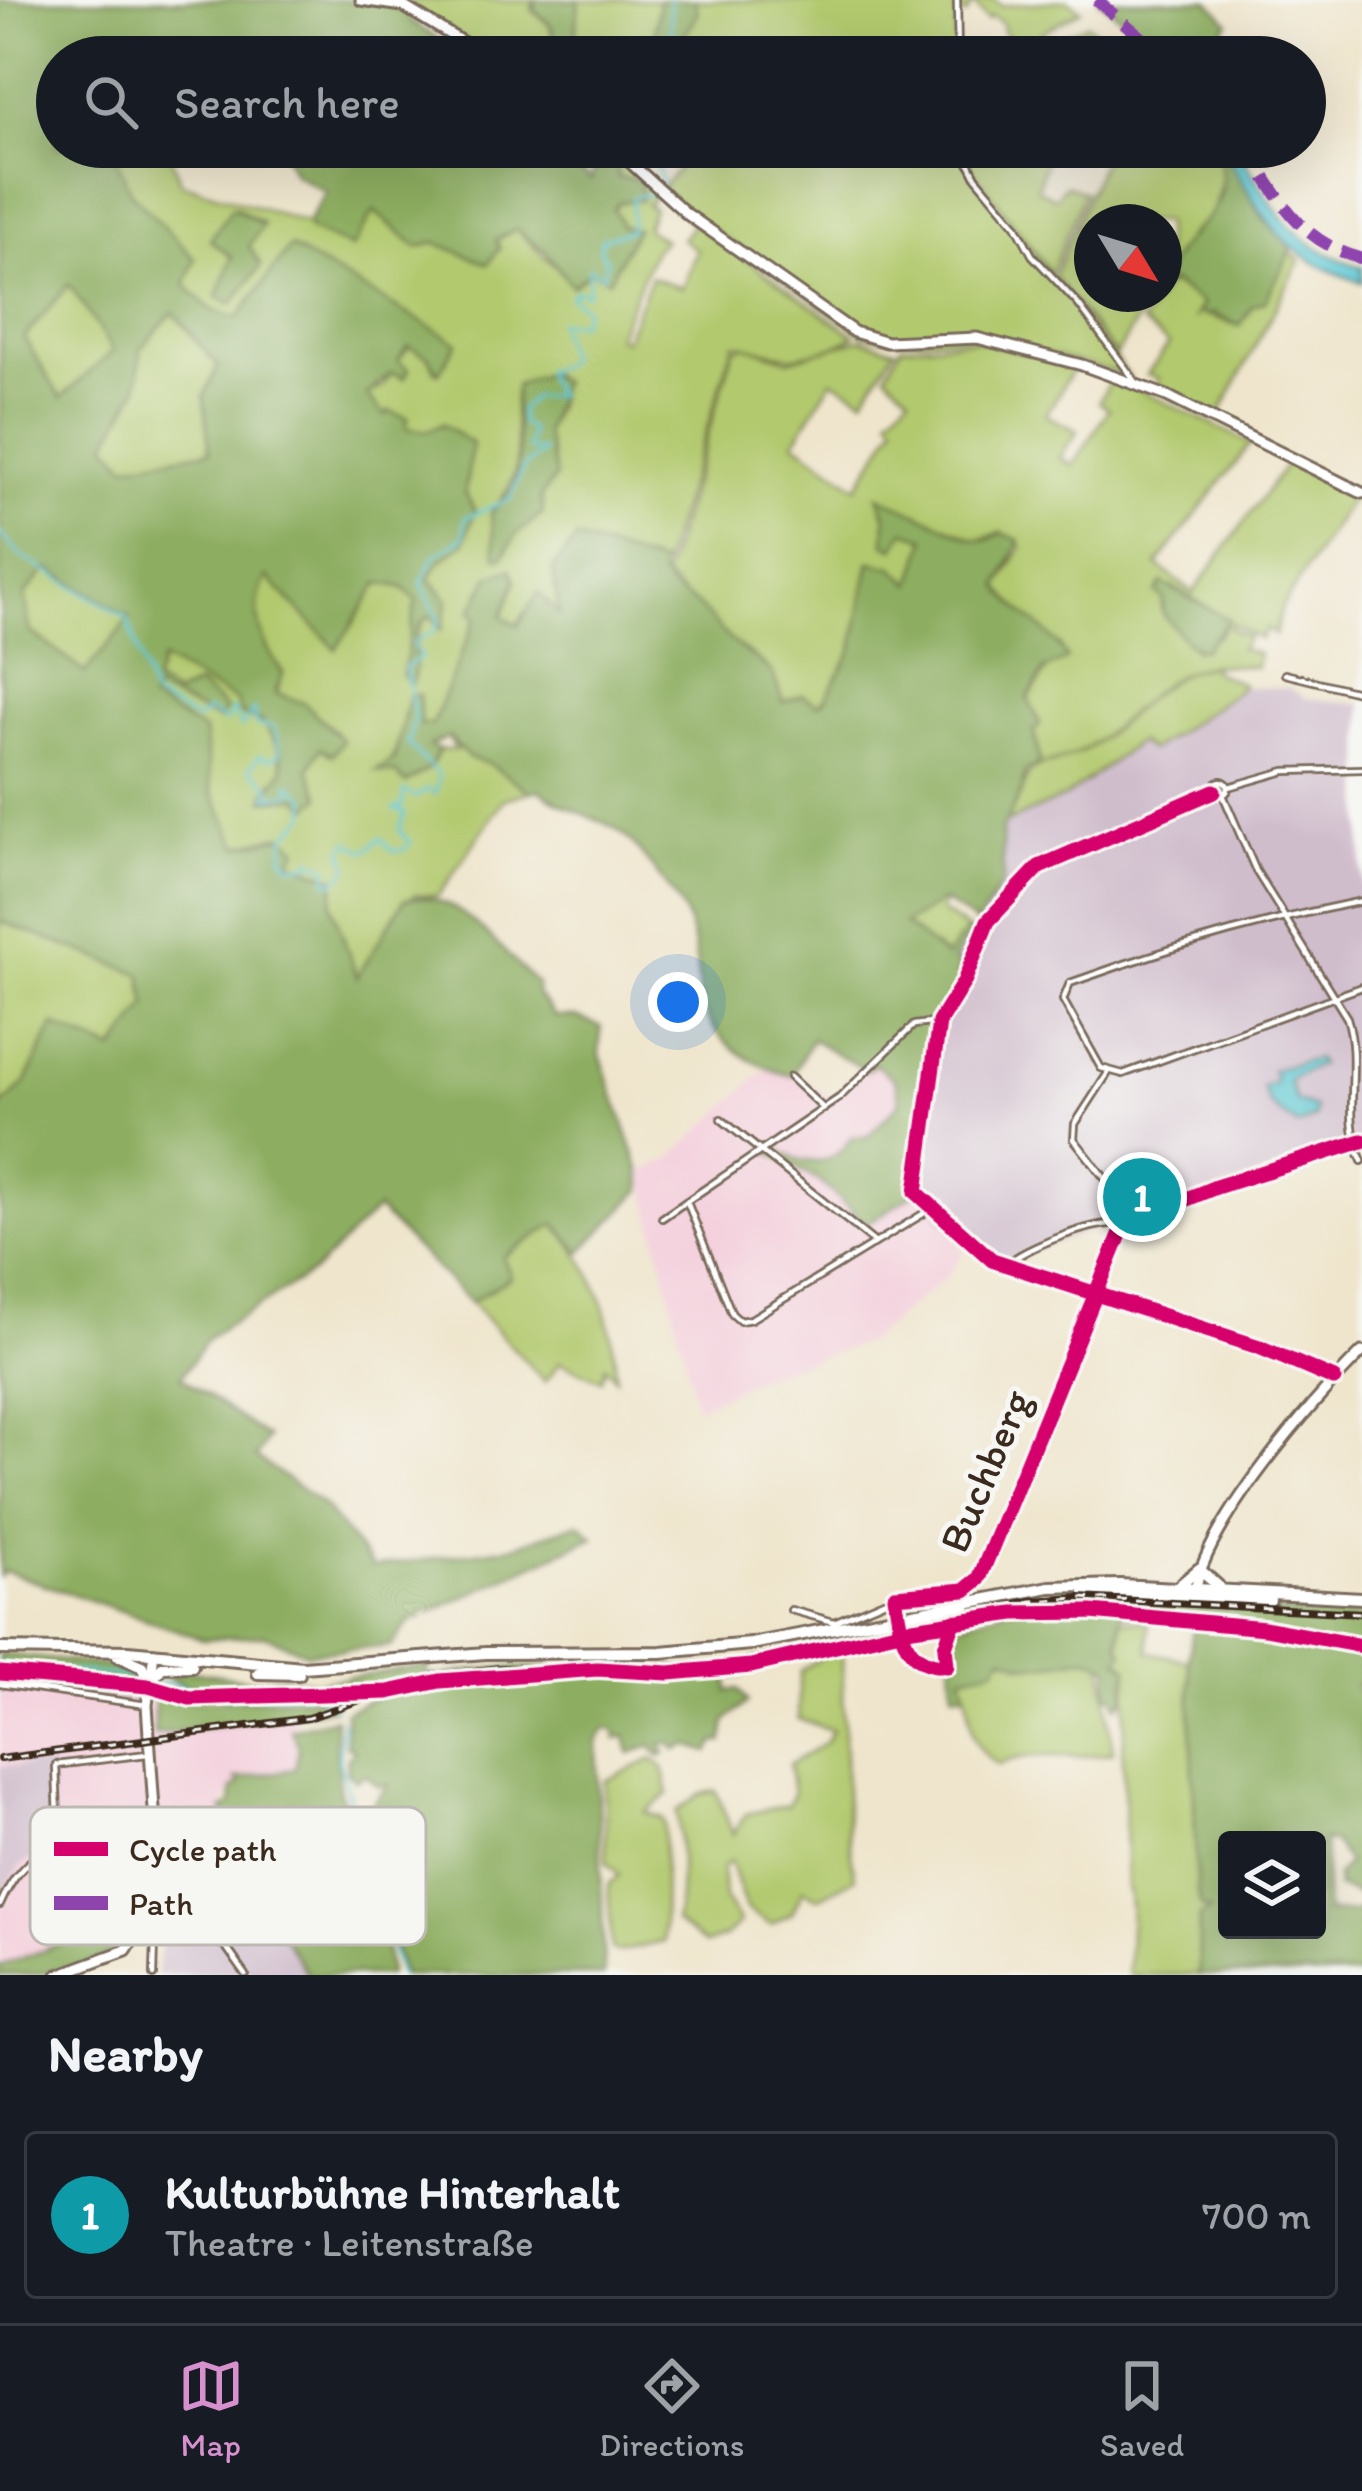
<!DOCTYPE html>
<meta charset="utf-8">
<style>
body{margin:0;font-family:Itim,sans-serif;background:#242831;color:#f1f3f6}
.controls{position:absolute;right:36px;bottom:36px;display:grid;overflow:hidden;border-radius:12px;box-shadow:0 12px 48px #0002}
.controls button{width:108px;height:108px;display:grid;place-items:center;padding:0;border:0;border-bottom:3px solid #363941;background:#171b24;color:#f1f3f6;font:60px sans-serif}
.compass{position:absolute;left:1074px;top:204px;width:108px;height:108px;border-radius:50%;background:#171b24;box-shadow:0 12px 48px #0002;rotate:128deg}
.you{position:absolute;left:678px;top:1002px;width:42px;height:42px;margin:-30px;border:9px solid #fff;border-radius:50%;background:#1a73e8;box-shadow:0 0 0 18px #1a73e833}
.badge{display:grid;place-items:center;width:78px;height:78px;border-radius:50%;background:#d690ce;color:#fff;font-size:39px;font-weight:700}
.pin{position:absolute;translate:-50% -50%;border:6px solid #fff;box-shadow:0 3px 12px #0006}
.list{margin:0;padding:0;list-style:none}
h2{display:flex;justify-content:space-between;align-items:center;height:156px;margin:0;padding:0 48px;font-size:51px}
h2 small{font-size:39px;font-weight:400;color:#9ea1a6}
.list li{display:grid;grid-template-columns:78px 1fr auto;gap:36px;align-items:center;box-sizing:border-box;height:168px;margin:0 24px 24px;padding:0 24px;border:3px solid #363941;border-radius:12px}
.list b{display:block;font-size:45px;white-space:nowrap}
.list p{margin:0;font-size:39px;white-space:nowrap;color:#9ea1a6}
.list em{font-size:39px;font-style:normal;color:#9ea1a6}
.icon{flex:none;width:66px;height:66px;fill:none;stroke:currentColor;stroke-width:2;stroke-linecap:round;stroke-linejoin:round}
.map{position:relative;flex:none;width:1362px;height:1975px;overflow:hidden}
.search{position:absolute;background:#171b24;box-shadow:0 12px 48px #0002;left:36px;right:36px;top:36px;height:132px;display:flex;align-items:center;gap:30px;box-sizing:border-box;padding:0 42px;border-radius:66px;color:#9ea1a6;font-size:45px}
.sheet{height:348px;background:#171b24}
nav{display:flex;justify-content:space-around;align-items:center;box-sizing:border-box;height:168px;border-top:3px solid #363941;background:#171b24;font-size:33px;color:#9ea1a6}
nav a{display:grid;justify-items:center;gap:6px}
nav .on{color:#d690ce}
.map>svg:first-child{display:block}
.built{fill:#f4cfdc}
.industrial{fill:#d0bdcc}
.green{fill:#b2c96e;stroke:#767a46;stroke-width:3;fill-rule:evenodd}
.forest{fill:#8dad61;stroke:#646c40;stroke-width:3;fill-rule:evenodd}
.water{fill:#5ac7d2;stroke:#4a7878;stroke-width:3}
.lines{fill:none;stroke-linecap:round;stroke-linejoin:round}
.stream{stroke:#5ac7d2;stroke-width:3}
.street-casing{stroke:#7a6b5b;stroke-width:10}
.secondary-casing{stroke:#7a6b5b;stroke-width:15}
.primary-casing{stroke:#7a6b5b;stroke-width:16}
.street{stroke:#fff;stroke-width:4.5}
.secondary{stroke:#fff;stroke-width:9}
.primary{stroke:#fff;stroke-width:10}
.rail-casing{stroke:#3b2a1e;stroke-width:8}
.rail{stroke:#f6f6f2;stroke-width:3;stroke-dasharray:9;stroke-linecap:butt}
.quiet{stroke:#8e44ad;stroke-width:12;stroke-dasharray:24 12;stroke-linecap:butt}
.cycleway-casing{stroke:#f6f6f2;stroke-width:22}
.cycleway{stroke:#d6006c;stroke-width:15}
.labels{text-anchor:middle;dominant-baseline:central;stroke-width:10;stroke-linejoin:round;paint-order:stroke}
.street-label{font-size:42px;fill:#3b2a1e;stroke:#f6f6f2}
.key{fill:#f6f6f2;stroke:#beb9b2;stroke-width:3}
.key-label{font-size:33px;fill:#3b2a1e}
</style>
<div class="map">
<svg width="1362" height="1975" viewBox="0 0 1362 1975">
<rect width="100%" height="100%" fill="#f6f6f2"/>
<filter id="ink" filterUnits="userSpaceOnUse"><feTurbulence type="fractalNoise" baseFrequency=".00833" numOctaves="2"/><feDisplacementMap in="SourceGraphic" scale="24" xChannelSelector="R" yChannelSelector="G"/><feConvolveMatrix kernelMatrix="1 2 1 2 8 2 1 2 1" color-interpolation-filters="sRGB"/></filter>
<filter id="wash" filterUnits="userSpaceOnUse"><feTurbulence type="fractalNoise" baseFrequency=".004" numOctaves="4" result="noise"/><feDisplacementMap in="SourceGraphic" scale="48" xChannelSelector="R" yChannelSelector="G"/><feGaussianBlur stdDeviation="2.7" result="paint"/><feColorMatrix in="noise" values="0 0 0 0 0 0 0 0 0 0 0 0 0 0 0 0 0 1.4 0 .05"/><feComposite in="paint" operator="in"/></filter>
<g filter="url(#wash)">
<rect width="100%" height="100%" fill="#efe5cc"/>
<path class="built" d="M875,1063l21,18 4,21 -17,23 -16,12h-15l-20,21 -15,5 -17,-1 -23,-12 -1,11 43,20 47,43 50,-32 39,39 8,24 -18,23 -77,64 -106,33 -65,33 -56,-236 28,-12 97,-91 42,14 26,16z
M0,1676l75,6 1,10 78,11 1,32 139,-19 2,58 -58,7 -15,22 9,104 -41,19 -28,-16 -22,11 -1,-6 -140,51z"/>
<path class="industrial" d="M1242,687l47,1 16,10 57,6v438l-362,119 -60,-40 -24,-34 23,-165 26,-46 -9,-2 -1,-17 47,-72 -1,-54 3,-7 78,-38 56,-44 12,8z
M51,1764l4,82 -35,19 -20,32v-130z
M232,1907h33l43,68h-151l4,-35z"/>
<path class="green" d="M413,0h120l-1,10 17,15 11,32h-69l-81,-52z
M579,0h80l-7,57h-79z
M695,0l261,4v53h-240l-34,-17 14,-25z
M959,0h36l6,6 67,-6 13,10 -39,22 -2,15 47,-23 40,33h-112l2,-14 -14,-11v-8l-11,-8 -4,4 -15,-17 -7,12 -6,-2z
M111,147h56l14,36 126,40 44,25 23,-37 44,36 16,-5 52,21 14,-14 -4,-9 20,-11 58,56 17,-14 18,8 27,-50 -14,-3 -9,-16 6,-8 22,-2 -1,-21 -23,-1 1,-25 41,39 -12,13 6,3 -7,20 18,12 -10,10 -37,87 8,3 26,-63 31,11 15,-38 -15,-11 11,-14 -9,-9 171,120 -26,13 -36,8 -59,-14 -71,222 -86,-26c-19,27 -21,42 -15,72l-5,4 -26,-11 -15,22 -14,-10 14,-35 -4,-10 -22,5 -18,35 5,5 -45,109 -12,-1 -1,-28 -9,-1c-8,29 -9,58 -28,77l13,1 11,10 25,-16 8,-17h17l-9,-14 22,22 21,6 40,28 -26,7 -66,97 -23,-2 -58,84 -25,-72 3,-28 -46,-17 -8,-26 -43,11 -27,-56 -8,-59 -53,-31 6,-9 64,29 -2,-17 -24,-17 -19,9 -21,-12 -2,-7 10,-16 74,41 7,15c27,1 36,32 40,54l-17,22v8l54,-3 -11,-28 11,-21 11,7 6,-22 -33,-29 -28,-9 7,-22c-22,-29 -36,-64 -16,-97l34,35 47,21 31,-50 23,5 14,13 -13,75 7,10c13,-23 -5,-53 21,-70l10,14c7,-24 9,-35 -13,-50 14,-25 35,-38 46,-68l-9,-19 7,-48 -29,-20 -17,7 -21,-3 3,-10 -25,-4 -16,-19 16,-9 8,-13 12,5 -5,-17 12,-16 19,12 6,14 22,-28 -167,-96 -52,71 -26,-8 -28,-25 11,-26 -64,-66zM235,207l28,16 -14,23 12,20 -29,38 -14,-7 14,-40 -22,-17zM549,373l8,7 1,21 -13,31 8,49 -12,15 2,18 -26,20 -16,23 -4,-2 -5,-45c43,-45 15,-71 24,-125z
M680,147h280l15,33 154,196 -149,-40 -81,4 -35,-5 -171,-119 -32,-28 18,-20z
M963,147h87l-13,42 18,9 10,-13 20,7 -34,81 -78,-103z
M1108,147h105l12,23 -12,43 -24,22 -25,42v-55h-72v72h61l-37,61 -62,-78z
M1290,252l10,9 -83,158 -60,-30 2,-11 -12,-3 22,-31 -27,-21 26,-41 34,21 -8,16 5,-7 40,14 13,-21 13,-4z
M69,284l45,67 -54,48 -36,-61z
M172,311l46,55 -14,31 7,54 -85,15 -19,-23 30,-54 4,-41z
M861,339l34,10 -31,49 -32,-18 -38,62 63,45 39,-63 -6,-8 20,-21 -24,-21 15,-28 76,-6 98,25 -29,50 32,16 -18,27 13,8 36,-57 -10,-7 13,-25 139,66 -94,122 36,28 94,-130 68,30 -74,116 -6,26 -8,-6 -7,10 -28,-15 -2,5 18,8 -8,12 18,5 -2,13c-97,-12 -100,36 -169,82 -13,8 -30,10 -44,16 72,-13 103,-92 169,-100l1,6 29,13 -4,7 -88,60 -12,-9 -71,54 -61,27 24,-52 11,-5 -7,-35 6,-7 -12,-24 33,-54 -42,-33 -20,-27 23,-39 -21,-14 -23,7 -99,-43 17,50 8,-17 23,8 -15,46 -19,-17 -23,-4c-13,45 -9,113 -52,141l-35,-2 -16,-35 -37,-27 -66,-63 70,-228 10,-4 45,15zM1173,587l56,33 -11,16 -23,14 -34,-41 2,-10 -7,-7z
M48,568l83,50 -45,55 -57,-42 -4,-37z
M943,901l-2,11 26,17 -20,28 -44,-33z
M0,921l141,53 6,31 -33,46 -60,-26 -29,59 -25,24z
M555,1224c41,46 58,92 61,154l-11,-12 -4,14 -41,-18 -15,20 -75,-80 40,-24 -8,-20z
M1122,1620l26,2 1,30 44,10 4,230 14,18 -12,7v58h-70c-2,-33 6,-63 -2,-87l-4,-134 5,-85 -9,-11z
M832,1651l10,5 5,174 8,48 -37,20 -15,-9 -11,24 -21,12 -25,-16 -16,-48 -8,7 2,30 16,25 -15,14 -20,7 -30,-22c7,-24 6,-84 2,-111l24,-17 15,-3 17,44 13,-21 42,-9 5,-11 -4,-29 37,-23 6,-12 -34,-11 2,-48z
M1010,1655l12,10 58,-10 22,5 11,92c-42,11 -78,-5 -114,13 -38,-22 -23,-56 -38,-89z
M653,1759l10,9 6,26 -24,18 17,6 2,6 -1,118 -45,10 -6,-2 -4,-65 11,-10 -13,-13 -1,-81z"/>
<path class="forest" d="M0,0h370l38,10 2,11 57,36h-333l-4,-5 -6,5h-67v90h54l20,46 64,66 -10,26 27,25 26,8 52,-71 167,95 -18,31 -10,-16 -21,-11 -10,15 11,8 -4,8 -14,-4 -24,22 18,20 4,-4 19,7 -2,10 20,3 17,-7 29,20 -7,48 10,19 -11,32 -25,19 -10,17 19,21 -7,30 -10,-15c-28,16 -8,48 -21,71l-7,-11 13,-75 -14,-13 -23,-4 -43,66 -69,-72c-20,32 -5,68 16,96l-8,20 29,10 39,38 -10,13 -13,-6 -11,21 12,28 -13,11 -8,-10 -36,1 19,-29 -2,-19 -20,-31 -21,-6 -4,-13 -74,-41 -8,23 21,12 23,-10 28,24 -6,11 -64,-29 -6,9 54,31 7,59 27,56 47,-10 13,13 -8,12 45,17 -3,28 25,71 47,-77c48,-18 97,52 133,84l-1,9 19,24h21l25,10 -2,25 42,120 1,17 -61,63 -26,-28 -52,33 8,20 -41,25 -93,-93 -63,62 -106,67 -27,39 87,61 -12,19 67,48 50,62 138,-20 68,-24 15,14 -185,85 -18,24 -85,7 -41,-18 -62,4 -198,-68 -5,5v-468l25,-24 29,-59 60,26 33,-46 -6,-31 -141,-53zM69,284l44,67 -52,47 -37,-60zM173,312l45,54 -14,31 6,54 -84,14 -19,-22 30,-54 4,-41zM48,568l82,50 -45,55 -55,-42 -5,-37z
M535,0h44l-6,57h-11l-12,-33 -15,-14z
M659,0h36l3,12 -16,28 34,17h-64z
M1099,0l110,1 20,21 -27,35h-33z
M281,147h270l40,33 7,-24 12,-7 8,4 -1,24 24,3v20l-22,2 -6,6 9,18 14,3 -27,51 -18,-9 -19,15 -27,-35 -29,-22 -20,11 4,8 -12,16 -54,-22 -16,5 -44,-36 -22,37 -43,-19 -2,-6 19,-31 -32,-18z
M1213,147h9l41,71 29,31 -27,52 -13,5 -12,20 -27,-13 -7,3 -7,-4 4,-8 -32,-22 -7,6c0,-59 87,-68 49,-141z
M232,208l31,17 -14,21 12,20 -29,38 -15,-7 15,-40 -22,-17z
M545,374l16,8 -16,50 11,45 -15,19 2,17 -26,21 -15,24 -6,-2 -5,-42c6,-12 19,-17 23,-30 11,-32 -3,-66 2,-99z
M879,496l94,43 15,1 13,-7 19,7 -21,46c18,28 55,45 68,73l-23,11 -16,28 12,27 -6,6 6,34 -15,6 -3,20 -20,39 1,51 -26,43 -34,-23 -39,23 42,33 21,-28 4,3 -17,28 6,5 -3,9 8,2 -26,46 -23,170 -50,32 -47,-43 -50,-29 8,-3c28,18 56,19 75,-12h15l33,-35 -5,-22 -20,-16 -8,7 -55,-32 -20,37c-43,-11 -89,-39 -93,-89 -4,-37 -4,-64 -29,-96 -16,-19 -34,-50 -56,-63 -25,-14 -51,-19 -74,-38l-10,2 -40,-28 -21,-6 -20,-21 -19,9 9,4 -8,17 -25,16 -11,-10 -19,-2 18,-11 15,-65h10l1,29 12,1 45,-109 -6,-4 19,-36 21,-7 5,12 -14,35 16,10 20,-34 21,23 -6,-47 24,-29 86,26 -2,8 10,16 26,15 33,36 42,32 11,30 20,-7 15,9 6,-3 29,-52 17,-87 23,5 19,17 14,-46 -21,-7 -11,17 -9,-4 1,-28z
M1162,583l67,37 -26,30 -17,-8 -23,-28v-15l-7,-7z
M1068,1600l294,17v65l-7,2 7,12v191l-6,7 -19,-7v-12l10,-12 -13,-20 -10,-3 3,73 28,-1 7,-6v69h-163v-58l11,-7 -9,-4 -4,-14 -8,-235 5,-35 -73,-8 -2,30 5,8 -5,7 9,9 -4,32 -7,6 -3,-11 -6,1 1,-28c-28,-23 -51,3 -84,-4 -11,-2 -12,-7 -23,-8l-7,12 -33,7 4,18 -13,-1 -3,-47 8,-21 66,-20zM1227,1840h90v90h-90z
M0,1654l142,15 -1,30 -64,-8 -1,-10 -76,-6z
M749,1662l-6,14 -15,2v13l10,-2 10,13 -22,19 -3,21h-8l-6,10 -22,-7 -10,5 -8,-7 -8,1 4,9 -5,3 -9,-10 -21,7 -4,-17 -9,3 -1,-8 -10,-3 -9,13 7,234h-202l-41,-156 15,-7 -2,-9 14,-18 -10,1 -12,-12 -10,6 -9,-7v-15l7,-7 -8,-6v-34c28,-13 56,-26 85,-33 103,-26 214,4 318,-16z
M429,1666l-2,9c-32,7 -82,28 -111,10l-80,4 -48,-3 -19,-8v-8l9,-1 81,12 23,-4 35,5z
M162,1688l27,13 127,-4 16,11 -178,27v-32z
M335,1718l4,71 48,164 2,22h-81l-43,-67 -71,20 -6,-12 -3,-55 18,-1 2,20 25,6 -7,-77 8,-4 1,-16 8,-5 -4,-5 59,-10 4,-22 -8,-18z
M141,1915c-15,54 -96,60 -141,60v-9z"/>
<path class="water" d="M1222,147h14c41,63 50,96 126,120v15c-83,-24 -99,-67 -140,-135z
M1316,1059l4,5 -31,16 7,21 19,7v9l-17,9 -29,-22 -6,-17 13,-4 -4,-13z"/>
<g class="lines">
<path class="stream" d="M670,0l2,57
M662,183l-8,-25 13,-11
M0,533l21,23 106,62 26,79 44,23 11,-9 19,11 5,-13 10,18 12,-18 2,16 18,2 6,27 -11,5 -9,-4 -10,13 21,20 -4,8 24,-2 -2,-11 18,16 -1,16 -20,21 -3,21 7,8h19l2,-6 16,8v14l8,1 14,-15 -6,-17 6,-8 17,9 15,-13 11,13 12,-1 6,-7 -11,-13 6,-17 -11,-4 8,-3 2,-15 12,6 11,-8 8,5 4,-18 -31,-32 7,-27 -10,-50 17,-10 -10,-14 23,-12 4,-12 -18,-36 14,-27 29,-19 1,-19 45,-19 13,-31 21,-17 -16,-2 3,-19 -10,-7 -1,-13 13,-13 23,-1 -12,-25 20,-7 3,-7 -9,-35 22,1 5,-15 -15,-12 7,-6 11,4 1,-26 14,8 4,-16 -8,-10 3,-11 29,-9 1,-32 22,-6
M0,1664l141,14
M158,1681l67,15 92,-4
M320,1699l16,9
M342,1720l-3,40 60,215"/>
</g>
</g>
<g filter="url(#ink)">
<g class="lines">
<g class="street-casing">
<path id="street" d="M957,0l1,57
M961,147l15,30 40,48 16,30 46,49 58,78
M1285,674l77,19
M1214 788a7 7 0 1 1 14 0a7 7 0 1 1-14 0Z
M1229,787l56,-16 77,-2
M1214,791l-175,76 -51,54 -24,61 -25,40 -23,170 76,68 267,87 75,32
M1223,795l33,76 91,147c15,46 -6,99 15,143
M1362,901c-100,20 -196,47 -292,82l-7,17 38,68 22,6 239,-87
M1108,1073l-33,51 -1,15 61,78
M790,1077l34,32
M721,1119l153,123
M687,1202l45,112 8,7 11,-2 180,-110
M662,1218l177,-120 75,-73 25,-3
M1005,1266c15,-17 97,-49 119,-41
M982,1569l142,-344 92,-38 146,-46
M791,1610l43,12 61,-26 3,15
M902,1631l14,29 27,7 12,-49
M0,1684l147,21
M59,1846l-3,-81 91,-11
M0,1905c38,-88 90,-47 157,-51
M154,1907l72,40 20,28
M143,1927l12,12 -1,36"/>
</g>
<g class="secondary-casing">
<path id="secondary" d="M361,0l42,6 84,51
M613,147l74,67 167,118 33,10 90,-4 105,27 85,31 195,97
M1195,1592c10,-67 117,-191 167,-240
M58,1975l68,-25 28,-43 3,-53 -10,-149 7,-52"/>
</g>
<g class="primary-casing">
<path id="primary" d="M1179,1586l20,-17 19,17
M1085,1592l185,8
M946,1612l9,6 10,-10
M0,1649l128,2 175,16 183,-14 175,-1 90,-8 299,-57 70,-2 242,13
M118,1656l24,10 7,17 13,-16 30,-1
M258,1673l41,1"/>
</g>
<use href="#street" class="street"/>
<use href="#secondary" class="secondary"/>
<use href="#primary" class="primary"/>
<g class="rail-casing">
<path id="rail" d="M0,1759l308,-41 125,-43 67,-7 220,-3 312,-64 48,-3 282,15"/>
</g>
<use href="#rail" class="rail"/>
<path class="quiet" d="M1096,0l70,57
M1245,147c38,54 49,91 117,112"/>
<g class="cycleway-casing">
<path id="cycleway" d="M1214,791l-175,76 -51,54 -24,61 -25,40 -23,170 76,68 267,87 75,32
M954,1621l-9,26 2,19c-44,0 -46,-34 -52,-70l70,-6 14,-11 145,-354 92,-38 146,-46
M0,1673l149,13 41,12 198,-6 52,-11 157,-12 72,4 82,-7 162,-38 101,-15 77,-1 174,16 97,18"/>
</g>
<use href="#cycleway" class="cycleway"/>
</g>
</g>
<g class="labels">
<g class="street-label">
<text transform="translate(985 1471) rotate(-67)">Buchberg</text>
</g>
</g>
<rect x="30" y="1807" width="396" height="138" rx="18" class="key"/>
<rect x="54" y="1842" width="54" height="14" fill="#d6006c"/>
<rect x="54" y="1896" width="54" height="14" fill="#8e44ad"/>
<g class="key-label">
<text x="129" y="1861">Cycle path</text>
<text x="129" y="1915">Path</text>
</g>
</svg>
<div class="controls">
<button><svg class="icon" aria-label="layers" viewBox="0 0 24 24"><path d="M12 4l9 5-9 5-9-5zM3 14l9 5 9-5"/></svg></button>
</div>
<svg class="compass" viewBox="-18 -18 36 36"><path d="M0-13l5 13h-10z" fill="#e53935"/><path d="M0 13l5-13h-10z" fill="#9ea1a6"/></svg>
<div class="you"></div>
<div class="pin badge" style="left:1142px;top:1197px;background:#0f9aa8">1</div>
<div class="search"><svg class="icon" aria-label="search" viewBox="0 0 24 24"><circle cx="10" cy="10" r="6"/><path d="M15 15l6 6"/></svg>Search here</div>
</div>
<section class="sheet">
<h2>Nearby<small></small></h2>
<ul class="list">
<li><span class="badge" style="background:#0f9aa8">1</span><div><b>Kulturbühne Hinterhalt</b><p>Theatre · Leitenstraße</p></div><em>700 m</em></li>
</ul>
</section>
<nav>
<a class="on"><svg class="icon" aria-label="map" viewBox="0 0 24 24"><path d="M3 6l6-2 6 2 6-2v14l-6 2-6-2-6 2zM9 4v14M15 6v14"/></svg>Map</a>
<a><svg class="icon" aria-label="directions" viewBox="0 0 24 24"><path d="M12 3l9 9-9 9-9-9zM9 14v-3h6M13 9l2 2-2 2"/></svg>Directions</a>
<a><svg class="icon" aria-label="saved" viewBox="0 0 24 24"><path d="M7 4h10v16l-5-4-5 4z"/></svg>Saved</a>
</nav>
